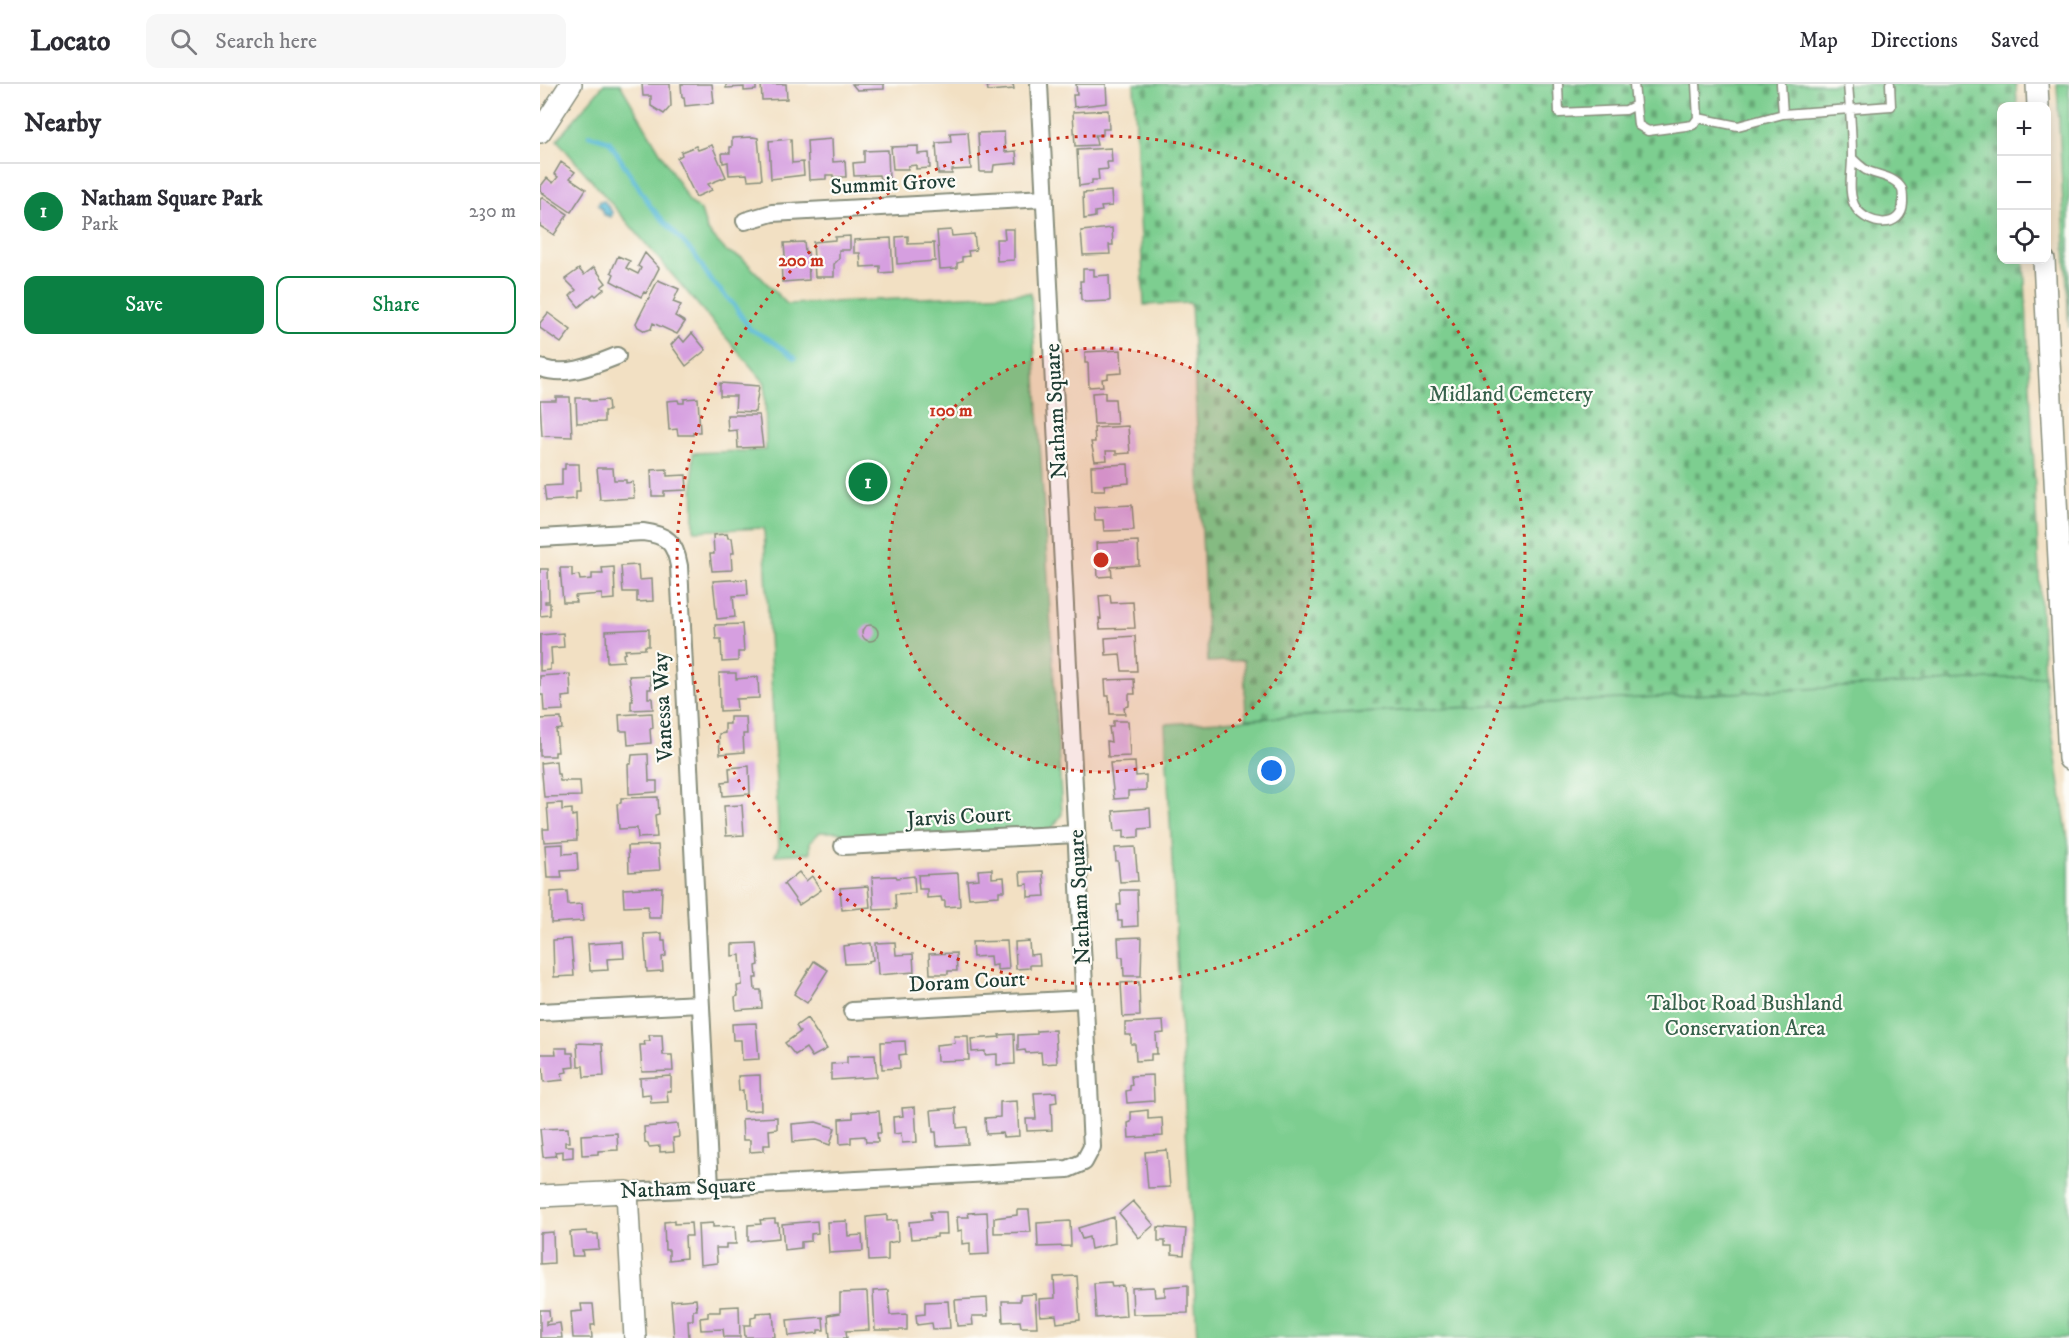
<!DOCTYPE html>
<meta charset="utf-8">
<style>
body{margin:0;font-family:"IM FELL DW Pica",serif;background:#f7f7f7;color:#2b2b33}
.controls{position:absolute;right:18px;top:18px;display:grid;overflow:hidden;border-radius:12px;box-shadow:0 3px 15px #0003}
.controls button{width:54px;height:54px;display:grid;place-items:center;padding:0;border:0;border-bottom:2px solid #e1e1e2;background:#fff;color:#2b2b33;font:30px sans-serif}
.you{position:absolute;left:732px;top:687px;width:21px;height:21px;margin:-15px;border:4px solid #fff;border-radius:50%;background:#1a73e8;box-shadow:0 0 0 9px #1a73e833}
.badge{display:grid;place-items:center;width:39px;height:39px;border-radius:50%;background:#0b8043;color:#fff;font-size:20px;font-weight:700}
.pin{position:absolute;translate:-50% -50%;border:3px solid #fff;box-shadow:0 2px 6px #0006}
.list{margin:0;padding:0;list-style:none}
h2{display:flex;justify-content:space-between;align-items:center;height:78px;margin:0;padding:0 24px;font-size:26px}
h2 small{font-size:20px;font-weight:400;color:#7c7c81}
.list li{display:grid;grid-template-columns:39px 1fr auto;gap:18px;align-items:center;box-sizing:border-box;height:96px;padding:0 24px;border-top:2px solid #e1e1e2}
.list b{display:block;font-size:22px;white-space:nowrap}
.list p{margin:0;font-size:20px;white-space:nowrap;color:#7c7c81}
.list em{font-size:20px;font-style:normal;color:#7c7c81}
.actions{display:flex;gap:12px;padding:18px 24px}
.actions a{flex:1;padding:14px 0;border:2px solid #0b8043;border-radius:12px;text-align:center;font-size:21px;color:#0b8043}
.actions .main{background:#0b8043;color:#fff}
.icon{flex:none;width:33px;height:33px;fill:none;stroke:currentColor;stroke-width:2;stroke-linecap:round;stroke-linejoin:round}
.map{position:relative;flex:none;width:1529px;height:1254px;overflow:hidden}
header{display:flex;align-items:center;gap:36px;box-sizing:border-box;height:84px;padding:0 30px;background:#fff;border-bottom:2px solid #e1e1e2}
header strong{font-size:28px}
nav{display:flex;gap:33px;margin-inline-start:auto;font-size:21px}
.search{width:420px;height:54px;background:#f7f7f7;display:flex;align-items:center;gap:15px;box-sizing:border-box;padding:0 21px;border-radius:12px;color:#7c7c81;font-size:22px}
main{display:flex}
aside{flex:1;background:#fff}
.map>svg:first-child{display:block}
.green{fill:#7dce90;stroke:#4e8662;stroke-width:1.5}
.cemetery{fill:url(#cemetery-stones);stroke:#4e8662;stroke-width:1.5}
.water{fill:url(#water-waves);stroke:#3c7c86;stroke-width:1.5}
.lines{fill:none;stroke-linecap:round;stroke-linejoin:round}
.stream{stroke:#59bad7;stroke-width:4.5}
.building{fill:#d69fe0}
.service-casing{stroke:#888e7c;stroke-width:11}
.minor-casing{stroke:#888e7c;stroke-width:20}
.tertiary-casing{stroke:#888e7c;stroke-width:24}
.service{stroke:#fff;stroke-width:8}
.minor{stroke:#fff;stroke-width:16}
.tertiary{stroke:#fff;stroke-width:21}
.ring{fill:none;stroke:#c8321e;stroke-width:3;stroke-dasharray:3 6}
.labels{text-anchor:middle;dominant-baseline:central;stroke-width:4.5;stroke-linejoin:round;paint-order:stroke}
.street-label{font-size:22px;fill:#1f3d34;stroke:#fdfcf7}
.park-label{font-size:22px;fill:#36614b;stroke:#fdfcf7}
.centre{fill:#c8321e;stroke:#fdfcf7;stroke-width:3}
.ring-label{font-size:18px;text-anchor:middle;font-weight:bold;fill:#c8321e;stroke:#fdfcf7;stroke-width:4.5;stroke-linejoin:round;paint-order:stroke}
</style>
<header>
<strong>Locato</strong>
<div class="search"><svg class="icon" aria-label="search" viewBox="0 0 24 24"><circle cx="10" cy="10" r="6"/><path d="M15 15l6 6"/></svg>Search here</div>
<nav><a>Map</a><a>Directions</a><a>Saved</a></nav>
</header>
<main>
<aside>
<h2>Nearby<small></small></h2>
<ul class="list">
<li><span class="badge">1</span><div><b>Natham Square Park</b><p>Park</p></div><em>230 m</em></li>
</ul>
<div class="actions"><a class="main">Save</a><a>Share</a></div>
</aside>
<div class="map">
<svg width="1529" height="1254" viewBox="0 0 1529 1254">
<defs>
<pattern id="cemetery-stones" width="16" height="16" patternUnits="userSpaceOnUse" patternTransform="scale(1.5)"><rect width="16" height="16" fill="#7dce90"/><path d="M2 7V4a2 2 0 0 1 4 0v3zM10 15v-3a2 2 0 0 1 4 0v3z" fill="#66a876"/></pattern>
<pattern id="water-waves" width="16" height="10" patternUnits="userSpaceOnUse" patternTransform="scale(1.5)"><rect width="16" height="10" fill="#59bad7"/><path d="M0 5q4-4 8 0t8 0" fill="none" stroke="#4998af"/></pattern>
</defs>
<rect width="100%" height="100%" fill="#fdfcf7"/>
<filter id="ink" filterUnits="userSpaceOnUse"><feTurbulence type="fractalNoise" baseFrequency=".0167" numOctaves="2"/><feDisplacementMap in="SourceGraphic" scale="12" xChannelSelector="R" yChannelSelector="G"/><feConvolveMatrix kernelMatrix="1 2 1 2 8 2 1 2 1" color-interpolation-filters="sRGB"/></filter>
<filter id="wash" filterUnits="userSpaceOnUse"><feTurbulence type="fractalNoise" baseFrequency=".008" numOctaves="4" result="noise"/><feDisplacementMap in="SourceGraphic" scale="24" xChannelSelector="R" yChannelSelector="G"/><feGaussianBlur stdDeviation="1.35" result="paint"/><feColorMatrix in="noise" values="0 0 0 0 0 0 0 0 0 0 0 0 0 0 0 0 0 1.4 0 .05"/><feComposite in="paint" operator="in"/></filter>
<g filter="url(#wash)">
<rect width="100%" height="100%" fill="#f2e0c3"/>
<path class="green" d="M64,0h16l69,117 12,10 6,19 19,21 16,7 45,46 244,-11 31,521 -11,16 -186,10 -28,-8h-17l-10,10v11l-35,2 4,-9 -15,-318 -70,3 -1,-78 73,-3 -1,-67 -208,-243z
M1517,0h12v244z
M1504,592l25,171v204l-2,6 2,22v259h-872l-32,-614z"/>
<path class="cemetery" d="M594,0h882l1,22h-15v154h22l20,416 -798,43 -2,-59 -36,2 -17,-359 -47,2z"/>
<path class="water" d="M60,117h4l9,12 -2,4 -7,-2 -2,-6 -4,-4z"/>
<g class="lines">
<path class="stream" d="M49,51l20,6 42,66 44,48 15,24 24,26 16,24 22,12 23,17"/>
</g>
<g id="blocks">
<path class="building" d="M102,0h28l1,22 -7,8 -13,-8v-10h-8z
M141,0h31l2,19 -29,3 -1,-9h-2z
M186,0h30v6l-12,1v-4l-18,1z
M221,0h25l1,15 -25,1z
M312,0h32v5l-27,1z
M447,0h26l1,5 -26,2z
M536,0h30l1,19 -33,4 -1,-12h4z
M568,26l1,19h-6v6h-8l2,10 -22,1 -2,-34z
M428,48l3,37 -19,1v4h-14l-2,-31 15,-1 -1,-9z
M464,48l1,20 11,-1 1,12 -23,2 -1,7h-13l-2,-39z
M213,53l5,1 4,41 -14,1 -1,-6 -18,1 -1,-13 -5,1 -1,-10h8v-6h2v-9z
M251,55l1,24 11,-1 1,13 -33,4 -2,-38z
M292,55l1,23 12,-1 1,16h-13v-2h-7v4l-17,1 -2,-39z
M172,61l14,32 -18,7 4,6 -16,7 -19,-39 5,-3 -1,-3 15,-6 2,4z
M378,62v8l11,-1 1,15 -14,1v-4l-8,1v3h-15l-2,-22z
M571,64l1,14h-5l1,7 -10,1 1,10h-7v4l-13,2 -2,-36z
M348,66l1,29h-9l-1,-4 -25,1 -1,-13 11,-1v-11z
M21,78l14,10 -5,6 16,11 -15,23 -31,-21v-4l7,-9 6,5 5,-6 -4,-3z
M571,107l1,15 -11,1 1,4 -7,1v5l-11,2 -1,-26z
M2,113l26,17 -14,21 -14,-9v-26z
M572,144l1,17h-4l1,9 -27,1 -2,-24z
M464,145h10v31l-17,1 -1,-22h9z
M411,146l1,6 22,-2 2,16 -8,1 1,5 -7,1v5l-5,1v5l-17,1 -3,-38z
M310,152v14h-11v9l-5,5v13h-19l-2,-35 22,-2v-3z
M368,152v8l26,-1 1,18 -38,3 -1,-27z
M351,154l2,34 -13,1v-7l-19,1 -1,-14h-6v-13z
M264,158l1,10h3l1,28 -27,2 -1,-25 4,-1 -1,-13z
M105,169l14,15 -13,25 -2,-1 -3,5 -30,-16 3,-7 -3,-2 7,-16 12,5 -4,7 12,6 3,-6 -3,-2z
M54,183l12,16 -5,4 3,2 -8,7 -2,-2 -15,13 -9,-11 6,-6 -11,-11 14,-10 5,6z
M543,185h11v7l15,-1 1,26 -25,1 -4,-3 -1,-18h3z
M118,196l21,9 -6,13 8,3 -6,11 10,6 -8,12 -24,-11 -2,6 -6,2 -7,-4 -2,-4z
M8,229l23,17 -10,13 -21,-15v-5z
M152,249l14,17 -20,16 -15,-21 8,-9 5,6z
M581,266l1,23 -14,1v4l-6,1 1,7 -14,1 -1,-24h-3v-11z
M180,299l39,3 -4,26 -20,-1 1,-15h-16z
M565,308v7h10l2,25h-23l-2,-31z
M16,313h14l2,40 -30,-1 -2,-35h16z
M36,314h13v3l19,-1 1,11h-5v11l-27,1z
M158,314l2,34h-7v3h-15l-1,-6 -8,1 -2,-29 11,-1 1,3h5v-4z
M187,331h32l4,32 -25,1 -1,-18 -9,1z
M588,342l2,27 -14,1v-3h-10l1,9 -12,1 -4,-19h4l-1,-14z
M25,380h14l1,27h-4v8l-30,2 -2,-15 18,-1v-16h3z
M588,380l1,19 -25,2 1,5h-13l-1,-24z
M57,384h16l1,12h12v3l7,-1 1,16 -34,2z
M127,385v7l19,-1 1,15 -23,1v5h-12l-1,-26z
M592,421l2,25 -30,1 -1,-11h-8l-1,-13z
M187,450l1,4h4l2,15h-3l1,17 -20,1 -2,-17h4l-1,-19z
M598,457l1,24 -28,2 1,9 -14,1 -2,-34z
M98,481l1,15 13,-1 1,22 -16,1v-10h-14l-2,-26z
M74,483l1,32 -13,1v-6l-27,2 1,6h-13l-3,-34h12v8l7,-1 1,5 12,-1v-5h11l-1,-6z
M0,485h8l1,32h-4v2h5v12l-10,1z
M207,495l1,16 -15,1 2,21 -18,2 -4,-38z
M570,511l1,8 22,-1 2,26 -35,1 -1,-11 2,1 -2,-23z
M202,540l2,28h-6v9l-16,1 -1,-23h-5l-1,-14z
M322 549a8 8 0 1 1 16 0a8 8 0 1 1-16 0Z
M109,545v17h-4v3l-20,1 1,3 -3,1 1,7 -17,1 -1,-31z
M23,549l1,14 -13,1 1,16h-2v6l-10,1v-36z
M595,552l2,35h-15l-2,-17 -14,1 -1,-17z
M179,589h17v6l22,-2 1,21 -23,1 1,11 -17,1z
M30,590l1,22 -9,1 1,13 -19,1 -1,-16h-3v-19z
M110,591l1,14h-3v9h4l1,11 -22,1v-9h2l-4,-25z
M594,595l1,15h-6v12l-5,1 1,7h-15l-1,-18h-3l-1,-16z
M112,629l1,15 -3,1 1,14 -23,2 -1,-14h-7l-1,-16z
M190,633h16l1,17h-4l1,18 -24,2 -1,-20 6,-1v-9h5z
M21,634l1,11 -6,1 2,22h-3v4h-15v-37z
M573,637h15l2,35 -22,1 -1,-16 4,1 -2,-15h4z
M108,670l1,27h8v11l-28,2 -1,-30h3l1,-9z
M16,677l1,13h2l1,7h20l1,15 -37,1 -3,-34z
M595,678l1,14 10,-1v15l-18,1v7l-14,1 -4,-36z
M209,682l1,28 -27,2 -1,-14 8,-1 -1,-13z
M118,713l1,17 -4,1 2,22 -19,1 -1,-10 -18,1 -2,-25 4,-1v-5z
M22,719v7l10,-1v7l4,-1 1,25 -33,2 -1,-13h6l-2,-25z
M202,721l2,30 -18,1 -2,-30z
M610,724l1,20 -12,1v8l-15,1v-8l-9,1 -2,-20z
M23,760v10l14,-1 1,17 -17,1 1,7h-15l-2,-33z
M118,761l2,25 -31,2 -1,-26z
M595,763l3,34 -18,1 -2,-21h-2l-1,-13z
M452,785v9l12,-1 1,14h-6v5l-30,2 -2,-18 12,-1 -1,-9z
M503,787l2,25 -17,1v-13l-7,1 -1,-13z
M259,788l7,9 6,-5 9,14 -22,15 -15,-21z
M418,789l2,33 -15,1v-6h-3l-1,-4 -14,1v-9h-8l-1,-14z
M356,792l1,2 17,-2 1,17 -20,1 1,15 -22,1 -2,-33z
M328,802l2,21 -28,3 -2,-22z
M122,803l-1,31h-12l-1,-12 -24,1 -1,-18z
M580,806h17l1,36 -16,1v-6h-4l-1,-16h4z
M27,807l1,14 14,-1 1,17 -32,2v-31z
M122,849v8h3l1,15 -4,1 1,14 -16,1 -3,-38z
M602,853l-1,39h-17l-1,-19h-4l-1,-19z
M31,855l3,37 -20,1 -1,-37z
M467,857l2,28 -12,1v-5l-6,1 -1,-10 -17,1 -1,-15z
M489,857l1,14 9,-1 1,11h-10v3l-14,1 -1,-27z
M83,858l1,16 -17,1 1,11 -18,1 -2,-27z
M355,858l1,13 17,-1 1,18 -36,3 -2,-32z
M217,859l2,22 -3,1 1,12h-3l1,12h6l1,18 -26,2 -1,-13 3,-1 -1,-10 5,-1 -2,-30 -8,1v-12z
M331,859l2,17 -5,1v2l-23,1 -2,-18z
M416,869l1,18h-9v3h-18l-1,-20z
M274,877l14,9 -21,33 -13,-9z
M599,898l1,34 -17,1 -2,-34z
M267,934l20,31 -15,8 -6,-9 -11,7 -10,-12 15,-11 -4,-6z
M623,937l1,12 -8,1 1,20h-6v6l-15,1 -1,-17h-4v-9h-6v-12z
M216,939l3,36 -17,1 -1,-20h-8l-1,-16z
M515,946l2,33 -15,1 -1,-12 -15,1 -1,-3 -7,1v-16l19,-1v-3z
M474,950l1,30 -18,1v-11l-12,1v-4l-13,1 -1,-13 29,-2 -1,-2z
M109,951h13l1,20h9l1,16 -31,1 -2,-27h5l-1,-4h6z
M414,952h14l1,24 -32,1 -1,-16 19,-2z
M365,957l1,13 -7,1 1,13 -18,1 -1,-27z
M37,959l25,1 2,32 -20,1 -1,-11h-5z
M15,964h12v5h6l1,14 -8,1 1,4 -5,1 1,7 -19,2 -1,-14 -3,1v-15h16z
M335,971l2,22 -46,3v-16l16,-1v-7z
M220,991l1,35 -17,1 -1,-21 -4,1 -1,-15z
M613,991l1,26 -27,2 -1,-12 4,-1v-4l2,-1 -1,-9z
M131,992v15h-4l1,11 -17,1 -1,-9 -9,1 -1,-17z
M516,1008l1,10 -6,1 1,27 -25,1 -1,-12h10l-2,-26z
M477,1017l2,35 -16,1 -1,-4 -16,1 -1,-16 15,-1v-15z
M375,1023l2,35 -15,1 -1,-10 -7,1 -1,-17 10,-1 -1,-8z
M416,1024l1,20 10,-1 1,17 -31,2 -1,-14h-3l-2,-22z
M608,1026v9l14,-1 1,18 -34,2 -1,-15 3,-1v-10z
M328,1027v1l11,-1 2,22h-4l1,9h-12l-1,-6 -14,1v6l-11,1 -1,-25 14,-1v-6z
M237,1033v12l-8,1 1,15h-6v6l-14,1v-12h-7l-1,-21z
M276,1038l19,6 -5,17 -14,-5 -23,2 -1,-18z
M138,1040l1,13 -6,1 1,13 -14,1v-6l-11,1 -1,-4 -3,-1 -1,-15z
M28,1044l1,14h-4v4h8v11l-10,1v-7l-8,1 1,4 -13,1 -3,-28z
M77,1049l1,17 -20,1v3l-16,1 -1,-20z
M627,1066l3,37 -22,1 -3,-36z
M593,1117l21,24 -15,13 -20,-25z
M477,1126h12l2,22 -37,1v-15l23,-3z
M390,1128h16l1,22h-10v3l-26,2 -2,-17 22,-2z
M447,1128l2,42 -19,1v-12l-8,1v-14l-4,1 -1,-14h12l-1,-4z
M347,1131v6l10,-1 1,21 -10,2v17l-19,1 -2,-44z
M574,1133l1,26 -24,6 -2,-12 -7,2 -4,-11z
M235,1135v4h3l1,15 -31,3v-16l13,-1 -1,-4z
M134,1137v3l17,-1 1,13h-7l1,22 -17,2v-10h-4l-1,-28z
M277,1137l1,12 -7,1v7l-10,1v6l-17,2 -2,-26z
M307,1137l1,15 14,-1 1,16 -34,2 -2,-31z
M530,1137l1,25 -33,1 -1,-24z
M173,1139v4l22,-1 1,18h-10v4h-10l1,15 -17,2 -2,-41z
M618,1143l28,2 -2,26 -12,-1v-8h-7v-5h-7z
M47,1147v3h11l1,15 -17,1 1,6h-11l-2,-24z
M13,1148l1,31 -14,1v-31z
M537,1192l3,44 -23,3 -1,-8 -16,1 -1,-17 16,-1 -1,-21z
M571,1198l1,5 12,-1 2,30 -30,2 -2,-35z
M648,1201v28l-55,1 -1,-26 22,-1 1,10 10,-1v-9z
M348,1206l2,25 17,-1v16h-32l-2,-39z
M327,1208l2,38 -23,1 1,7h-17l-2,-23 12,-2v-20z
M495,1210l2,33h-16l-1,-6 -17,1 -1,-21h18v-6z
M447,1214l1,18h-16l1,9 -16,1 -2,-26z
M156,1215l1,11h-4v10h-5l1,18h-15l-3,-37z
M408,1217l2,27 -17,1 -1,-6 -15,2 -1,-10 9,-1v-12z
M41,1220h12l2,21h-4l1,13h-19l-2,-26 11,-1z
M199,1222l1,31h-16l-1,-8 -22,1 -1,-12 8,-1v-5h12v-5z
M0,1226h9l1,11h-4v4l14,-2 2,15h-22z
M233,1228l2,25h-30l-1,-12h7v-7l5,-1v-4z
M283,1233l1,13h-6v3l-29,3 -2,-16z"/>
</g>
</g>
<g filter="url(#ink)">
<use href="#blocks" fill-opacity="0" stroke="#888e7c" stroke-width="1.5"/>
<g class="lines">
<g class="service-casing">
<path id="service" d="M1018,0l1,29 67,-3 10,-5
M1094,0l4,41 10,6 45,-6 5,-7
M1156,0l2,34 40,8 45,-12 108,-8 -1,-22
M1241,0l2,30
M1308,0c2,24 4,49 4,74 0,14 -5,37 4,50 12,18 46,22 47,-5 0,-4 0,-10 -1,-14 -7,-13 -24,-13 -36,-19 -5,-3 -10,-8 -14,-12"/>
</g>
<g class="minor-casing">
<path id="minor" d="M205,137l27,-8 273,-15
M0,284c27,9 52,-2 77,-12
M0,454l103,-6c24,3 32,10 36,34l31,621
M303,762l233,-12
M312,927l233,-12
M0,928l160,-8
M87,1108l441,-23 16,-7 8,-15 -53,-1063"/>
</g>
<g class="tertiary-casing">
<path id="tertiary" d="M1497,0l1,22
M0,48l31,-48
M1504,176l25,499
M0,1112l87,-4 8,146"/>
</g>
<use href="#service" class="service"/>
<use href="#minor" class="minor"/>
<use href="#tertiary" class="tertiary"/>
</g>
</g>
<circle cx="561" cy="476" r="212" fill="#c8321e" fill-opacity=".12"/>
<g class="ring">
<circle cx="561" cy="476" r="212"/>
<circle cx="561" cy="476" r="424"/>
</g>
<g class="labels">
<g class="street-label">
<text transform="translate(353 100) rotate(-3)">Summit Grove</text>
<text transform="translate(516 327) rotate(-93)">Natham Square</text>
<text transform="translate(123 623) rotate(-93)">Vanessa Way</text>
<text transform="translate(419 733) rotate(-3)">Jarvis Court</text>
<text transform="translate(540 813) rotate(-93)">Natham Square</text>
<text transform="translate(427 898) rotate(-3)">Doram Court</text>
<text transform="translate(148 1104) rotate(-3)">Natham Square</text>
</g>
<g class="park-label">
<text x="971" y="310">Midland Cemetery</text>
<text x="1205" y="919">Talbot Road Bushland<tspan x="1205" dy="25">Conservation Area</tspan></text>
</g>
</g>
<circle cx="561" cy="476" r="9" class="centre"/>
<g class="ring-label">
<text x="261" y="182">200 m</text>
<text x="411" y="332">100 m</text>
</g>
</svg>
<div class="controls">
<button>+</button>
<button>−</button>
<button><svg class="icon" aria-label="locate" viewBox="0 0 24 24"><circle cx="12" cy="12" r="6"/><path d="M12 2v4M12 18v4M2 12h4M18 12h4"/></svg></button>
</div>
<div class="you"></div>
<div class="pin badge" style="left:328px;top:398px">1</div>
</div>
</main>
